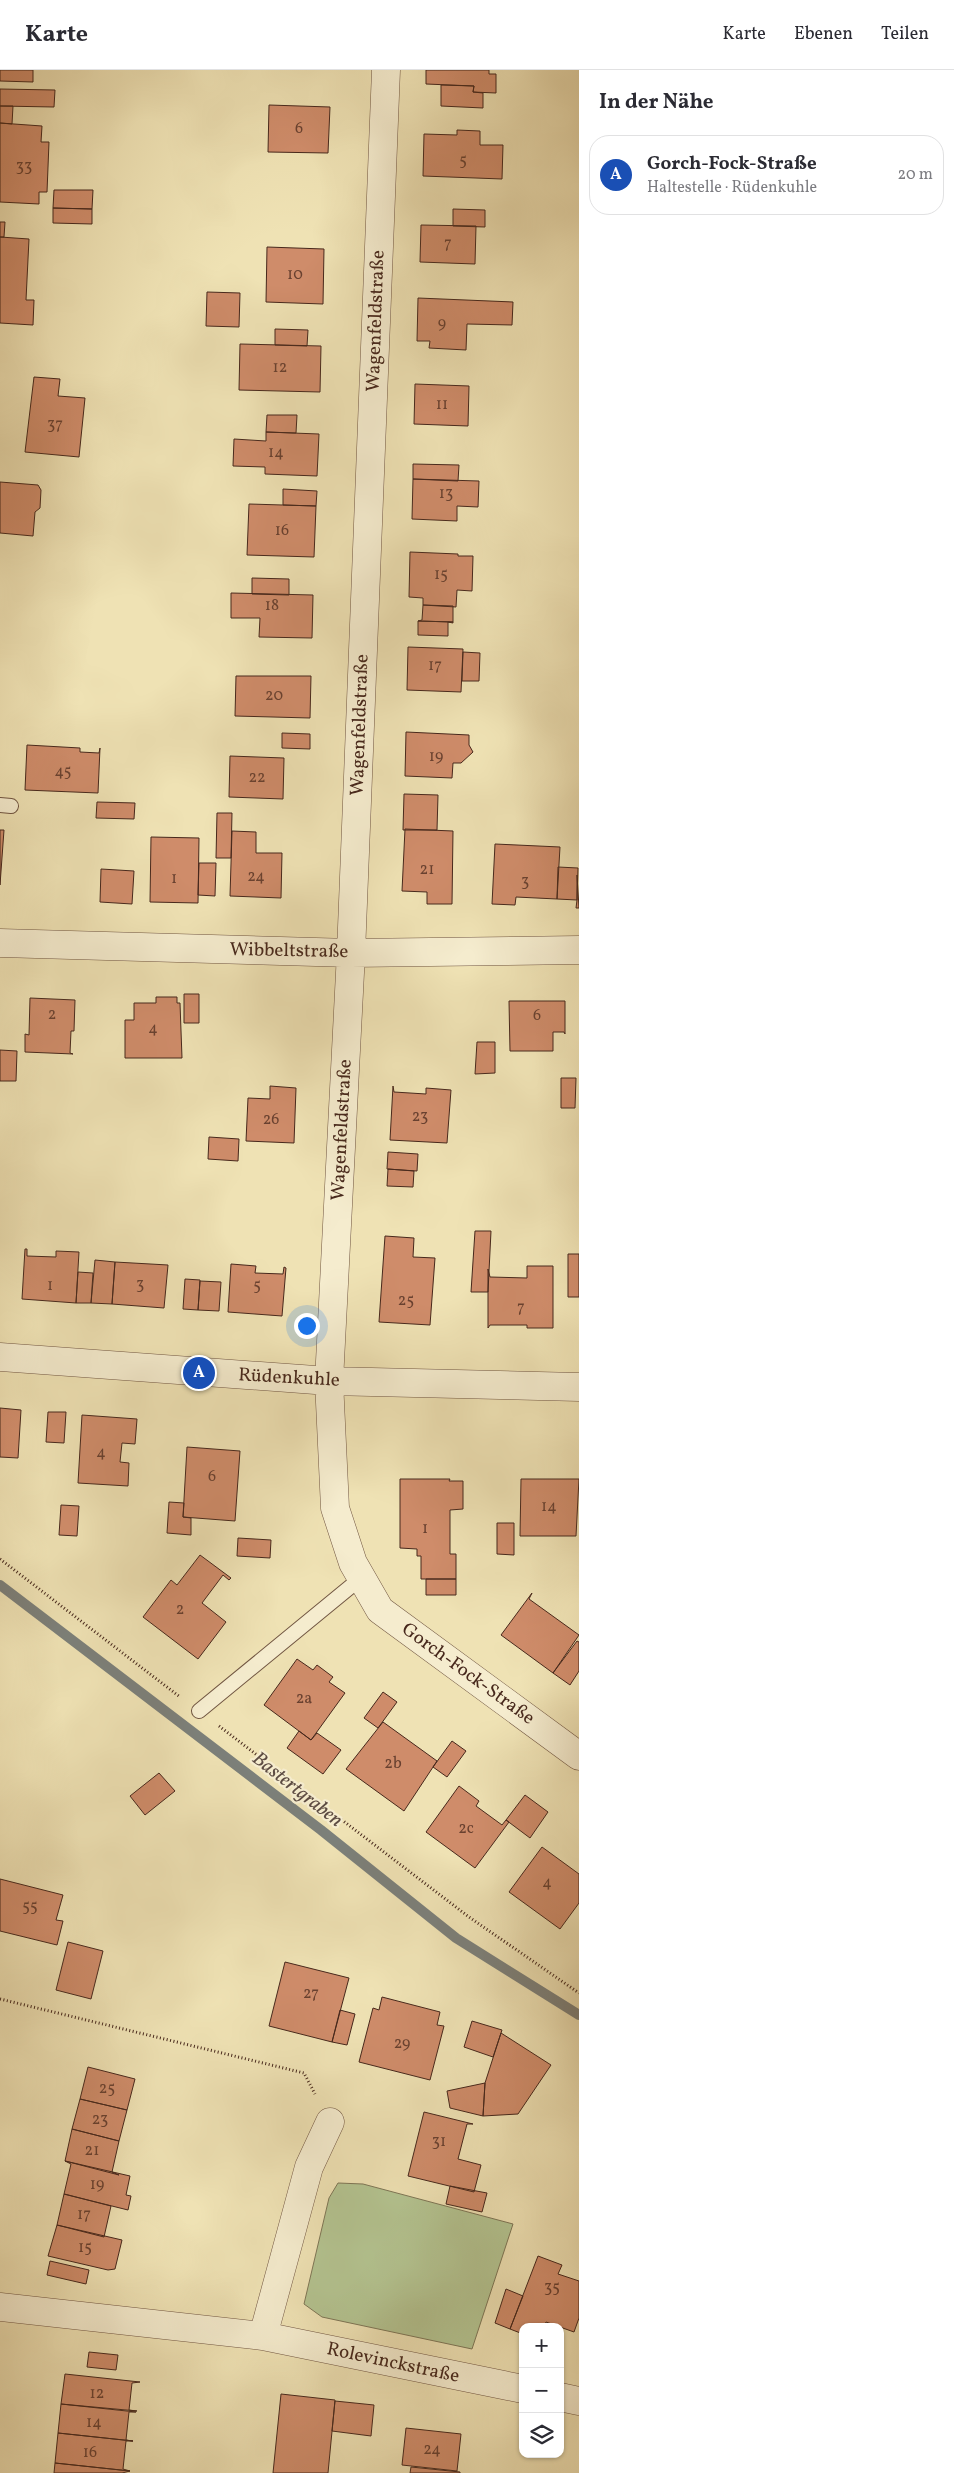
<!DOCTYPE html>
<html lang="de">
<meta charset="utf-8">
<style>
body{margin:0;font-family:Vollkorn,serif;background:#f2f2f3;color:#2b2b33}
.controls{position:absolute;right:15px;bottom:15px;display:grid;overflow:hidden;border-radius:10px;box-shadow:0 1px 4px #0004}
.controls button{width:45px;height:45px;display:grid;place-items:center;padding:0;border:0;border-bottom:1px solid #e1e1e2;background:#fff;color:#2b2b33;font:25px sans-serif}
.you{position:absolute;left:306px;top:1255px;width:18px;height:18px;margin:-12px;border:4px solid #fff;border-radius:50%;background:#1a73e8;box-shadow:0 0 0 8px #1a73e833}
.badge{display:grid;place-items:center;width:32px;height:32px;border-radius:50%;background:#d93025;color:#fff;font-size:16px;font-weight:700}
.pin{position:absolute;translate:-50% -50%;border:2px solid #fff;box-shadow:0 1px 5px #0006}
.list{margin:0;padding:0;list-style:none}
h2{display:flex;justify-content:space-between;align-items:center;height:65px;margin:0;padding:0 20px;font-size:21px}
h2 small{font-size:16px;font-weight:400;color:#7c7c81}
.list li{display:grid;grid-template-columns:32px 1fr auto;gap:15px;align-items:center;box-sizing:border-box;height:80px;margin:0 10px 10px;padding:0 10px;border:1px solid #e1e1e2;border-radius:20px}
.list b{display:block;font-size:19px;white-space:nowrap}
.list p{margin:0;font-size:16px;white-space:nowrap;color:#7c7c81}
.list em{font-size:16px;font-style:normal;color:#7c7c81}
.icon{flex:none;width:28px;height:28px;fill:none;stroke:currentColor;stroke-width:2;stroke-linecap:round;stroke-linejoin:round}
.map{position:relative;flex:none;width:579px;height:2403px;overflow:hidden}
header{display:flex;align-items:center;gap:30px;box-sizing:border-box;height:70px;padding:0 25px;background:#fff;border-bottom:1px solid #e1e1e2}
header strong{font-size:24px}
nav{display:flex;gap:28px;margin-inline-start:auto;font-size:18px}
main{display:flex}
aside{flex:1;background:#fff}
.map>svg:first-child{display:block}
.green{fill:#b4c491;stroke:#7e7656}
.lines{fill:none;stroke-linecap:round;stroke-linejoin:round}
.stream{stroke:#7c807a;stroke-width:10}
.building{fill:#cf8c6a;stroke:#47281c}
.service-casing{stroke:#715642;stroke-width:16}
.minor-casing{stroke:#715642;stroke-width:29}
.path{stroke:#47281c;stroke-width:3;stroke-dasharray:1 2.5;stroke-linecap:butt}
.service{stroke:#f5ecce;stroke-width:14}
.minor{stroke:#f5ecce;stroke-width:28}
.labels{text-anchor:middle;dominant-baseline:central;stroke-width:4.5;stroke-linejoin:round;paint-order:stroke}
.number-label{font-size:16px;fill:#694130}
.street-label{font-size:19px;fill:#47281c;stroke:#f5ecce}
.water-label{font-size:20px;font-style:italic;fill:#5d4c43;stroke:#f5ecce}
</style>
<header>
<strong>Karte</strong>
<nav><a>Karte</a><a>Ebenen</a><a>Teilen</a></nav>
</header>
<main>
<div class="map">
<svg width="579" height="2403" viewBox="0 0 579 2403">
<rect width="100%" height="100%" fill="#efe2b4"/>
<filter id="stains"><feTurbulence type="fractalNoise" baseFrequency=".004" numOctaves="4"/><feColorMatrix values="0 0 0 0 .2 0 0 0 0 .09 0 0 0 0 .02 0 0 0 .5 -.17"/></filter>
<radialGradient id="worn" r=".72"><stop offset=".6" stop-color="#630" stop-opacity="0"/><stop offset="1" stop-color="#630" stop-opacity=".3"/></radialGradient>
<path class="green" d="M338,2113l25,1 150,40 -41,125 -150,-32 -18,-13 25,-106z"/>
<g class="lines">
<path class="stream" d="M0,1515l321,245 135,108 123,77"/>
</g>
<path class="building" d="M0,0h33v12l-33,-1z
M426,0h63v4h7v19l-23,-1 1,-6 -48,-2z
M441,15l33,1 -1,6 10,1v15l-42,-2z
M0,19l55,1 -1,17 -54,-1z
M269,35l61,2 -2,46 -60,-1z
M0,36h13l-1,18 -12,-1z
M0,53l42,3 -1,16h8l-2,50h-8v12l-39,-2z
M457,60l23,1v14h23l-1,34 -79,-3 1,-42 33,1z
M54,120h39l-1,19 -39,-1z
M53,138l39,1v15l-39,-1z
M453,139l32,1v17l-32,-1z
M0,152h5l-1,15h-4z
M421,155l55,1 -1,38 -55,-2z
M0,167l29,2 -3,61h8l-1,25 -33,-2z
M267,177l57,2 -1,55 -57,-2z
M207,222l33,1 -1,34 -33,-1z
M418,228l95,4 -1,23 -45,-1 -1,26 -37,-2 1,-7h-13z
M275,259l33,1 -1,16 -32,-1z
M240,274l81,2 -1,46 -81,-2z
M34,307l26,2 -2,17 27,2 -6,59 -54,-5z
M415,314l54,2 -1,40 -54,-2z
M267,345h30l-1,18 -30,-1z
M266,362l53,2 -2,42 -52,-2v-7l-32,-1 1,-27 32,2z
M413,394l46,1 -1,16 -45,-2z
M413,409l66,2 -1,26 -21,-1v15l-45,-2z
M0,412l38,3 3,5 -1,18 -5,4 -2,24 -33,-3z
M283,419l34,2 -1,15 -33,-1z
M249,434l67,2 -2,51 -67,-2z
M410,482l48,2v2h15l-1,35 -15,-1 -1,17 -33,-2v-7l-14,-1z
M252,508l37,1v16l-37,-1z
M231,523l82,2 -1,43 -53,-1 1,-19h-29z
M423,535l30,1v16l-35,-1 4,-1z
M418,551l35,1v1l-5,-1v14l-30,-1z
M408,577l55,2 -2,43 -54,-2z
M463,582l17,1 -1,28h-17z
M236,606h75l-1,42 -75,-2z
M406,662l63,3v10l4,7 -12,11h-8l-1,15 -47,-2z
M282,663l28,1v15l-28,-1z
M27,675l53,3v4l19,1 1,-5 -2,45 -73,-3z
M230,686l54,2 -1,41 -54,-2z
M404,724l34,1 -1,35h-34z
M97,732l38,1 -1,16 -38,-1z
M217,743h15l-1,45h-15z
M405,759l48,2 -1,73h-25v-12l-25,-1z
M0,760h4l-4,55z
M232,761l24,1v21h26l-1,45 -51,-2z
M151,767l48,1 -1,65 -48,-1z
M495,774l65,3 -3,52 -41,-2 -1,8 -23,-1z
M199,793h17l-1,33 -17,-1z
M558,797l20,1 -1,32 -20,-1z
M101,799l33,2 -2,33 -32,-2z
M577,805l2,33h-3l1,-8z
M184,924h15v29h-15z
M156,927h21v6h3l2,55h-57v-38h9v-17h22z
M30,928l45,2 -1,31h-3l-1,22 3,1 -48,-2v-18l4,1z
M509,931h56v33l-1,-2h-11v19h-43z
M477,972h18v31l-20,1z
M0,980l17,1 -1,30h-16z
M561,1008h15l-1,30h-14z
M270,1016l26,2 -2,55 -48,-2 2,-43 22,1z
M393,1016l1,6 32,2v-6l25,2 -4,53 -57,-3z
M209,1067l30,2 -1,22 -30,-2z
M388,1082l30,2 -1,17 -30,-2z
M388,1099l26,2 -1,16 -26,-1z
M475,1161h16l-3,61h-17z
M385,1166l29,2 -1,19 22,1 -5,67 -51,-3z
M25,1179h2v7l29,1v-6l23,1 -3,51 -54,-4z
M568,1184h11v43h-11z
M95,1190l20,2 -3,42 -21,-1z
M115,1192l53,3 -4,43 -52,-4z
M231,1194l25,2 -1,7 28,1 1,-7 2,1 -4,48 -54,-4z
M527,1196h26v62h-26v-3h-37l-2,3v-59l2,8 37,1z
M78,1202l15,1 -2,30h-15z
M185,1209l15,1 -2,30 -15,-1z
M200,1211l21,1 -2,29 -21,-1z
M0,1338l21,2 -3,48 -18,-1z
M48,1342h18l-2,31 -18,-1z
M82,1345l55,4 -2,25 -13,-1 -2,19 9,1 -1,23 -50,-3z
M187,1377l53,4 -5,70 -52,-4z
M400,1409h50l-1,2h14v28l-13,1v44h6v25h-35v-23h-4v-7l-17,-1z
M521,1409h58l-3,57h-56z
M169,1432l15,1 -1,14 8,1v17l-24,-2z
M61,1435l18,1 -2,30 -18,-1z
M497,1453h17v32l-17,-1z
M238,1468l33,2 -1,18 -33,-2z
M200,1485l31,23 -2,2 -6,-5 -21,28 24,19 -28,37 -55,-42 28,-37 6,5z
M426,1509h30v16h-30z
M532,1523l-3,6 50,36 -26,38 -52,-38z
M577,1571l2,1v29l-9,14 -17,-12z
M297,1589l16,11 4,-5 16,12 -4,5 16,11 -34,47 -47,-35z
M383,1622l14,10 -19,26 -14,-10z
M383,1652l54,39 -33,50 -58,-42z
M299,1661l12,9 6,-7 24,17 -18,24 -36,-26z
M452,1671l14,10 -19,26 -14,-10z
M159,1703l16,18 -30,24 -15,-19z
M459,1716l20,15 -3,5 26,19 4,-5 3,2 -34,46 -49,-36z
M525,1725l23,17 -18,26 -24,-18z
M542,1777l37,27v29l-19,26 -51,-37z
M0,1809l63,16 -7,25 7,1 -6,24 -57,-14z
M68,1872l35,9 -12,48 -35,-9z
M285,1892l64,16 -17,64 -63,-16z
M382,1927l58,15 -3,13 7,1 -14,54 -71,-18 14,-54 6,2z
M340,1940l15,4 -8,31 -15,-3z
M472,1951l30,9 -9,27 -29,-10z
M501,1963l50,32 -33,49 -35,2 2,-33z
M88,1997l47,12 -8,31 -47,-11z
M485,2013l-2,33 -33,-8 -3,-17z
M80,2029l47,11 -8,31 -47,-12z
M424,2042l49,12h-6l-9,35 23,6 -7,27 -66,-16z
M72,2059l47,12 -7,31 7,3 -54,-14z
M65,2091l65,15 -4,19 5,1 -3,14 -64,-16 7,-30z
M450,2116l37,7 -5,19 -36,-8z
M64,2124l47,12 -7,31 -47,-12z
M57,2155l65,15 -7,29 -7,1 -60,-14z
M538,2186l24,9 -4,9 21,7v37l-5,14 -28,-10 -2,5h-21v7l-13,-5z
M50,2191l39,9 -3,14 -39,-9z
M506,2219l17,7 -13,33 -15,-6z
M89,2282l29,3 -2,15 -29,-3z
M65,2304l75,8 -8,1 -3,27 8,1 -76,-7z
M281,2324l54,6 -7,73h-55z
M335,2331l39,4 -3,31 -39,-5z
M61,2334l75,8h-7l-3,28 7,1 -75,-8z
M406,2358l55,6 -4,37 -55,-6z
M58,2363l75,8h-7l-3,28 7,2 -75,-8z
M55,2393l75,8 -8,2h-68z
M411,2397l49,5v1h-50z"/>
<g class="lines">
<g class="service-casing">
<path id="service" d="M0,735l11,1
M199,1641l162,-133"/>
</g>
<g class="minor-casing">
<path id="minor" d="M386,0l-35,883 -22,428 6,127 18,55 27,47 199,146
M0,873l351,10 228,-3
M0,1287l329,24 250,6
M0,2237l263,29 260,53
M263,2266l46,-169 21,-45
M560,2327l19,4"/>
</g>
<path class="path" d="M0,1489l180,138
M219,1656l250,191 110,76
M0,1929l304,74 11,21"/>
<use href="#service" class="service"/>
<use href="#minor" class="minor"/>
</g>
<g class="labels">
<g class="number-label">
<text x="299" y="59">6</text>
<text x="463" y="91">5</text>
<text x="24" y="97">33</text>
<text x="448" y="174">7</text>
<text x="295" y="205">10</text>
<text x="442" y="254">9</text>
<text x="280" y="298">12</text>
<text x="442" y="335">11</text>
<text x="55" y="355">37</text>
<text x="276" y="383">14</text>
<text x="446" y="424">13</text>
<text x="282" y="461">16</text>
<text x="441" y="505">15</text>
<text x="272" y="536">18</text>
<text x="435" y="596">17</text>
<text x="274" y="626">20</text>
<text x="436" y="687">19</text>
<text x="63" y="702">45</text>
<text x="257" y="708">22</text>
<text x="427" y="800">21</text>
<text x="256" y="807">24</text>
<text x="174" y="809">1</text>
<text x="525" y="812">3</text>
<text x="52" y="945">2</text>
<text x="537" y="946">6</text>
<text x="153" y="959">4</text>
<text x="420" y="1047">23</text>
<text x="271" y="1050">26</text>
<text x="140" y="1215">3</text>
<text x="50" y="1216">1</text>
<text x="257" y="1216">5</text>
<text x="406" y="1231">25</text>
<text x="521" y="1238">7</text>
<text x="101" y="1383">4</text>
<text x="212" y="1407">6</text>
<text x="549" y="1437">14</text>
<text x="425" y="1459">1</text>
<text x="180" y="1540">2</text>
<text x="304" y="1629">2a</text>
<text x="393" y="1694">2b</text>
<text x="466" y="1759">2c</text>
<text x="547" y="1813">4</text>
<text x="30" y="1837">55</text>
<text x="311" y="1924">27</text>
<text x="402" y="1974">29</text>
<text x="107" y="2019">25</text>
<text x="100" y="2050">23</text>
<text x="439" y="2072">31</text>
<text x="92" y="2081">21</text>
<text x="97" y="2115">19</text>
<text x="84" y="2145">17</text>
<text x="85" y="2178">15</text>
<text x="552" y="2218">35</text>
<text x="97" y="2324">12</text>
<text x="94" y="2353">14</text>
<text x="432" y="2380">24</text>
<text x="90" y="2383">16</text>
</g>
<g class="street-label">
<text transform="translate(376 251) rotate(-88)">Wagenfeldstraße</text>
<text transform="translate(360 655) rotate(-88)">Wagenfeldstraße</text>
<text transform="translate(289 881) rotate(1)">Wibbeltstraße</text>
<text transform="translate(342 1060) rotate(-87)">Wagenfeldstraße</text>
<text transform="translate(289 1308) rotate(3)">Rüdenkuhle</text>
<text transform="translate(468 1604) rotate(36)">Gorch-Fock-Straße</text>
<text transform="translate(393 2293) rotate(12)">Rolevinckstraße</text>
</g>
<g class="water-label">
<text transform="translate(297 1720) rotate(38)">Bastertgraben</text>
</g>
</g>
<rect width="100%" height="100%" filter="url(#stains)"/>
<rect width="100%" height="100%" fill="url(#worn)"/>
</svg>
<div class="controls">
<button>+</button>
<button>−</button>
<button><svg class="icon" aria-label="layers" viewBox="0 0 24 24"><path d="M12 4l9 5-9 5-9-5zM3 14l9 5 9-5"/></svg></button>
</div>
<div class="you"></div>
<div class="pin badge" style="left:199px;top:1303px;background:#1a4fb4">A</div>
</div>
<aside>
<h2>In der Nähe<small></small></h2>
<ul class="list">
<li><span class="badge" style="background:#1a4fb4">A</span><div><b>Gorch-Fock-Straße</b><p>Haltestelle · Rüdenkuhle</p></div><em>20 m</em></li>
</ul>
</aside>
</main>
